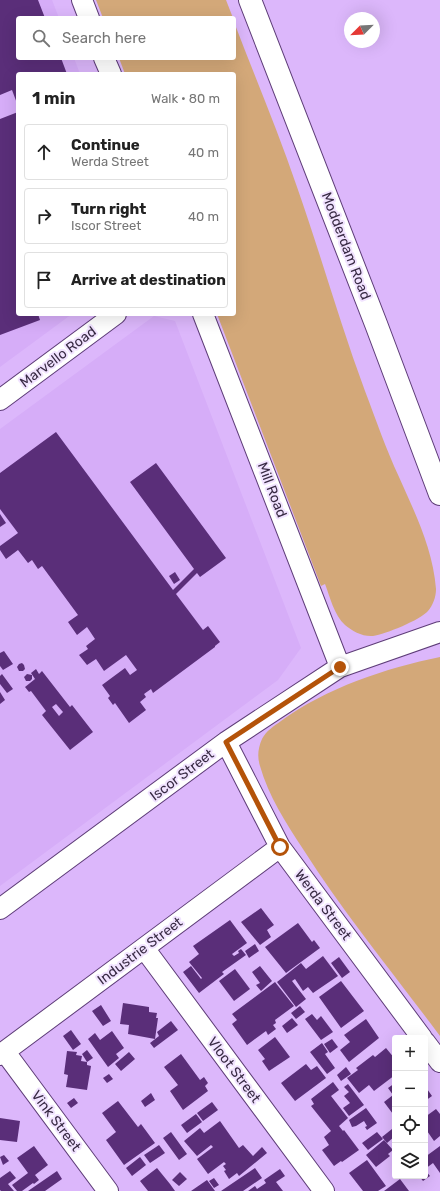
<!DOCTYPE html>
<meta charset="utf-8">
<style>
body{margin:0;font-family:Rubik,sans-serif;background:#f6f6f6;color:#222}
.controls{position:absolute;right:12px;bottom:12px;display:grid;overflow:hidden;border-radius:4px;box-shadow:0 4px 16px #0002}
.controls button{width:36px;height:36px;display:grid;place-items:center;padding:0;border:0;border-bottom:1px solid #e0e0e0;background:#fff;color:#222;font:20px sans-serif}
.compass{position:absolute;left:344px;top:12px;width:36px;height:36px;border-radius:50%;background:#fff;box-shadow:0 4px 16px #0002;rotate:246deg}
.stop{position:absolute;width:12px;height:12px;margin:-9px;border:3px solid #b45309;border-radius:50%;background:#fff}
.stop.end{background:#b45309;border-color:#fff;box-shadow:0 1px 4px #0008}
.list{margin:0;padding:0;list-style:none}
h2{display:flex;justify-content:space-between;align-items:center;height:52px;margin:0;padding:0 16px;font-size:17px}
h2 small{font-size:13px;font-weight:400;color:#767676}
.list li{display:grid;grid-template-columns:26px 1fr auto;gap:12px;align-items:center;box-sizing:border-box;height:56px;margin:0 8px 8px;padding:0 8px;border:1px solid #e0e0e0;border-radius:4px}
.list b{display:block;font-size:15px;white-space:nowrap}
.list p{margin:0;font-size:13px;white-space:nowrap;color:#767676}
.list em{font-size:13px;font-style:normal;color:#767676}
.icon{flex:none;width:22px;height:22px;fill:none;stroke:currentColor;stroke-width:2;stroke-linecap:round;stroke-linejoin:round}
.map{position:relative;flex:none;width:440px;height:1191px;overflow:hidden}
.search{position:absolute;background:#fff;box-shadow:0 4px 16px #0002;left:16px;top:16px;width:220px;height:44px;display:flex;align-items:center;gap:10px;box-sizing:border-box;padding:0 14px;border-radius:4px;color:#767676;font-size:15px}
.panel{position:absolute;background:#fff;box-shadow:0 4px 16px #0002;left:16px;top:72px;width:220px;height:244px;border-radius:4px}
.map>svg:first-child{display:block}
.built{fill:#d6adf8}
.green{fill:#d3a879}
.building{fill:#5a2e79;fill-rule:evenodd}
.lines{fill:none;stroke-linecap:round;stroke-linejoin:round}
.minor-casing{stroke:#5e3d78;stroke-width:22}
.tertiary-casing{stroke:#5e3d78;stroke-width:24}
.minor{stroke:#fff;stroke-width:20}
.tertiary{stroke:#fff;stroke-width:22}
.route{stroke:#b45309;stroke-width:5}
.labels{text-anchor:middle;dominant-baseline:central;stroke-width:4;stroke-linejoin:round;paint-order:stroke}
.street-label{font-size:14px;fill:#382a44;stroke:#f1e3ff}
</style>
<div class="map">
<svg width="440" height="1191" viewBox="0 0 440 1191">
<rect width="100%" height="100%" fill="#dcb7fb"/>
<path class="built" d="M0,0h52l7,18h-41v40h56l6,16h-62v240h54l-72,53z
M154,316l21,5 126,327 -23,32 -278,206v-457z"/>
<path class="green" d="M96,0h130l7,18h-130z
M234,22c21,55 44,109 63,165 24,68 43,137 68,204 11,29 21,58 34,86 16,36 34,72 37,112 0,8 -3,16 -8,22 -8,9 -42,23 -55,25 -10,1 -21,-5 -28,-11 -11,-10 -15,-28 -20,-41l-4,2 -104,-272h17v-240h-109l-6,-16h115z
M440,657v379c-46,-62 -96,-122 -137,-187 -17,-26 -35,-54 -43,-83 -3,-9 -2,-18 2,-27 4,-8 12,-13 19,-18 45,-33 105,-53 159,-64z"/>
<path class="building" d="M0,0h38l7,18h-27v40h43l6,16h-49v32l-6,-16 -12,5z
M18,112v202h20l2,6 -40,15v-216z
M56,432l117,158 21,-21 -64,-87 26,-19 70,95 -26,19 -3,-4 -21,21 27,36 5,-4 12,16 -5,4v1l-62,46 -2,-4 -7,5 2,3 -6,5 6,8 -17,13 -14,-20 -2,2 -5,-7 2,-2 -8,-11 23,-17 5,7 7,-5 -11,-15 -22,16 -8,-12 -9,6 -8,-10 9,-6 -2,-3 9,-7 -8,-12 -10,8 -9,-13 10,-7 -36,-49 -4,3 -6,-9 -4,3 -10,-13 -12,9 -6,-9v-4l18,-13 -18,-24v-36z
M0,514l6,9 -6,4z
M175,572l5,8 -6,4 -5,-8z
M4,651l9,13 -10,6 -3,-4v-13z
M22,663l2,2 1,4 -2,2h-4l-2,-4 2,-3z
M36,669l3,5 3,-3 28,36 2,-2 21,27 -23,18 -28,-35 4,-4 -15,-20 -2,1 -4,-5 10,-8 -4,-6zM56,704l7,8 -4,4 -7,-9z
M2,674l11,15 -6,4 -7,-9v-8z
M27,674l5,1v4l-2,2h-4l-2,-4z
M0,692l5,8 -5,4z
M261,908l13,17 -7,5 4,7 -11,8 -19,-23z
M230,920l17,23 -15,11 2,2 5,-3 -1,-2 3,-2 5,6 -24,17 2,2 -25,19 -16,-21 8,-6 10,13 1,-1 -13,-16 10,-8 -6,-8z
M298,923l14,19 2,-2 6,8 -34,25 -21,-26z
M255,944l4,7 -10,7 -4,-7z
M323,956l15,20 -25,17 -5,-6 -5,4 -8,-12 -3,2 14,18 -10,8 -19,-25 24,-19 5,6z
M339,957l11,15 -8,6 -11,-15z
M260,966l12,15 -11,10 -5,-6 4,-2 -8,-11z
M235,969l15,20 -16,12 -15,-20z
M341,981l23,30 -23,17 -22,-31z
M275,982l19,24 -19,14 1,3 -3,2 3,4 -8,6 -2,-4 -19,14 -15,-21 5,-4 -5,-6z
M123,1003l26,4v5l8,1 -1,5h2l-3,21 -27,-5 1,-9 -9,-1z
M101,1005l10,16 -8,5 -11,-15z
M300,1006l5,6 -9,7 -5,-6z
M312,1014l5,6 4,-4 12,16 -12,8 -16,-21z
M292,1018l6,7 -11,8 -5,-7z
M366,1019l13,19 -30,24 -9,-12 10,-8 -6,-7z
M171,1021l7,9 -24,18 -4,-5 9,-7 -2,-4z
M71,1030l10,14 -8,6 -10,-14z
M112,1031l12,17 -8,6 3,4 -11,9 -20,-28 7,-6 5,7z
M275,1037l15,20 -21,14 -7,-10 3,-2 -7,-9z
M332,1039l6,8 -8,6 -6,-9z
M322,1043l6,9 -3,2 10,14 -8,6 -17,-22z
M386,1048l9,11v16l-21,16 -5,-6 -10,8 -12,-15 11,-8 -2,-2 17,-13 2,2z
M87,1050l6,8 -6,4 -5,-8z
M67,1051l10,1 -1,3 6,1 -1,5 6,1v3l4,1 -4,24 -21,-3 2,-12 -4,-1z
M129,1052l6,7 -14,12 -6,-7z
M181,1054l19,26 4,-3 4,6 -3,3 3,5 -25,19 -13,-19 8,-6 -14,-18z
M306,1064l5,6 6,-4 9,12 -31,23 -14,-18z
M346,1067l5,7 -10,7 -4,-6z
M109,1074l4,5 -6,4 -4,-5z
M333,1082l6,8 -8,6 17,22 -9,8 4,5 1,-1 15,20 -17,12 -1,-1 -7,5 -12,-16 7,-5 -5,-8 7,-6 -20,-25 3,-2 -3,-5z
M395,1083v30l-2,1 -9,-12 9,-7 -5,-7z
M348,1084l16,21 -15,11 -6,-8 7,-5 -6,-7 5,-4 -5,-5z
M425,1086l7,10 -7,5z
M151,1093l4,7 -10,7 -4,-6z
M74,1098l4,5 -7,5 -4,-5z
M118,1101l20,26 3,-3 14,19 -31,22 -18,-25 10,-8 -14,-19z
M212,1102l6,8 -15,11 -6,-8z
M366,1108l11,15 -10,7 -2,-3 2,-1 -3,-5 -8,5 -4,1 -3,-7z
M436,1109l4,5v22l-6,5 -9,-13v-11z
M196,1114l6,8 -15,11 -6,-8z
M0,1118l20,3 -3,21 -17,-2z
M220,1121l19,27 4,-3 10,11 9,-9 5,6 -28,23 -2,-3 -8,6 -5,-8 2,-1 -3,-4 3,-2 -2,-2 -16,12 -11,-15 16,-12 -2,-2 -14,11 -13,-15 16,-13 4,5z
M392,1129l3,4v3l-8,7 -5,-6z
M171,1132l16,22 -8,6 -16,-22z
M377,1132l6,7 -15,11 -6,-7z
M384,1140l9,10 -5,4 2,2 -14,11 -10,-12z
M159,1145l6,8 -15,10 -6,-8z
M34,1146l14,19 -13,10 4,5 -5,4 -1,-1 -11,8h-5l-5,-6 16,-12 -11,-15z
M440,1146v27l-7,-10 -8,6v-12z
M4,1155l5,6 -6,4 -3,-8z
M140,1157l6,8 -14,11 -6,-8z
M367,1160l19,26 -8,5h-15l-14,-18z
M157,1168l13,16 5,7h-27l-8,-10z
M255,1168l7,10 -19,13h-22z
M280,1169l5,7 -9,6 7,9h-35l7,-5 2,3 9,-6 -2,-3z
M425,1170l5,6 -7,5 -4,-5h6z
M10,1171l6,7 -8,6 6,7h-13l-1,-1v-12z
M57,1171l5,8 -17,12h-17z
M180,1172l7,7 -8,7 -7,-6z
M214,1178l5,7 -5,3 -5,-7z
M400,1179l9,12h-25z
M207,1180l8,11h-24z"/>
<g class="lines">
<g class="minor-casing">
<path id="minor" d="M82,0l7,18
M104,58l7,16
M203,314l137,353
M0,400l116,-86
M226,742l54,105 142,191
M0,909l226,-167 114,-75 100,-35
M144,948l180,243
M425,1042l15,20
M5,1052l103,139
M0,1055l280,-208"/>
</g>
<g class="tertiary-casing">
<path id="tertiary" d="M250,0l126,324 64,170"/>
</g>
<use href="#minor" class="minor"/>
<use href="#tertiary" class="tertiary"/>
</g>
<g class="lines">
<path class="route" d="M280,847l-54,-105 114,-75"/>
</g>
<g class="labels">
<g class="street-label">
<text transform="translate(346 246) rotate(69)">Modderdam Road</text>
<text transform="translate(58 357) rotate(-37)">Marvello Road</text>
<text transform="translate(272 490) rotate(69)">Mill Road</text>
<text transform="translate(182 775) rotate(-37)">Iscor Street</text>
<text transform="translate(323 905) rotate(53)">Werda Street</text>
<text transform="translate(140 951) rotate(-37)">Industrie Street</text>
<text transform="translate(234 1070) rotate(53)">Vloot Street</text>
<text transform="translate(56 1121) rotate(53)">Vink Street</text>
</g>
</g>
</svg>
<div class="controls">
<button>+</button>
<button>−</button>
<button><svg class="icon" aria-label="locate" viewBox="0 0 24 24"><circle cx="12" cy="12" r="6"/><path d="M12 2v4M12 18v4M2 12h4M18 12h4"/></svg></button>
<button><svg class="icon" aria-label="layers" viewBox="0 0 24 24"><path d="M12 4l9 5-9 5-9-5zM3 14l9 5 9-5"/></svg></button>
</div>
<svg class="compass" viewBox="-18 -18 36 36"><path d="M0-13l5 13h-10z" fill="#e53935"/><path d="M0 13l5-13h-10z" fill="#767676"/></svg>
<div class="stop" style="left:280px;top:847px"></div>
<div class="stop end" style="left:340px;top:667px"></div>
<div class="search"><svg class="icon" aria-label="search" viewBox="0 0 24 24"><circle cx="10" cy="10" r="6"/><path d="M15 15l6 6"/></svg>Search here</div>
<section class="panel">
<h2>1 min<small>Walk · 80 m</small></h2>
<ul class="list">
<li><svg class="icon" aria-label="ahead" viewBox="0 0 24 24"><path d="M12 20V5M6 11l6-6 6 6"/></svg><div><b>Continue</b><p>Werda Street</p></div><em>40 m</em></li>
<li><svg class="icon" aria-label="right" viewBox="0 0 24 24"><path d="M7 20v-9h11M14 6l5 5-5 5"/></svg><div><b>Turn right</b><p>Iscor Street</p></div><em>40 m</em></li>
<li><svg class="icon" aria-label="arrive" viewBox="0 0 24 24"><path d="M6 21V4h12l-3 4 3 4H6"/></svg><div><b>Arrive at destination</b></div></li>
</ul>
</section>
</div>
